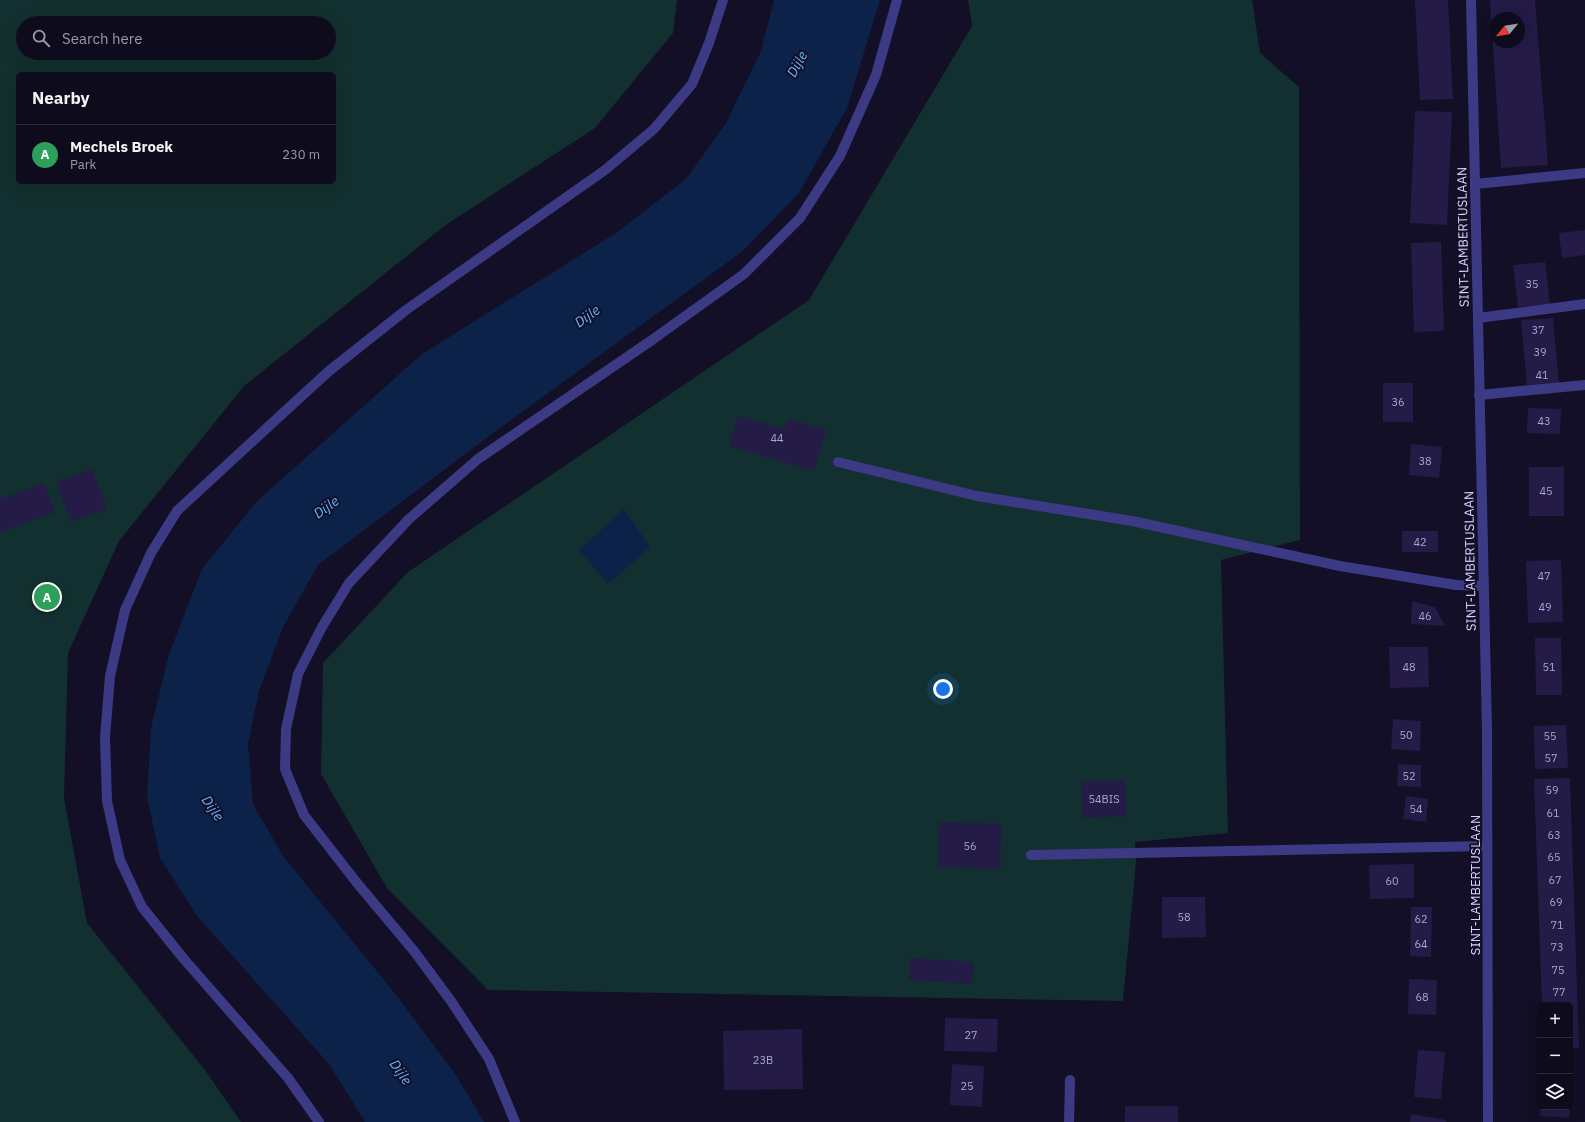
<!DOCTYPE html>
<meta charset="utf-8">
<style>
body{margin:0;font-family:"IBM Plex Sans",sans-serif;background:#1c1929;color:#f1f3f6}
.controls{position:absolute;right:12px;bottom:12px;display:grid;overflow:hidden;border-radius:6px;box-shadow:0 4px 16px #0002}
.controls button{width:36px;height:36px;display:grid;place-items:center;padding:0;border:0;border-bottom:1px solid #2e2b3b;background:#0e0b1c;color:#f1f3f6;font:20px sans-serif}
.compass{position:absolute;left:1489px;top:12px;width:36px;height:36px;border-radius:50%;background:#0e0b1c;box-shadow:0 4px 16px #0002;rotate:240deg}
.you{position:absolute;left:943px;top:689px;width:14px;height:14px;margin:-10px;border:3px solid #fff;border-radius:50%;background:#1a73e8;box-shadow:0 0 0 6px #1a73e833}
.badge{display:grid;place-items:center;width:26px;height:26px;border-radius:50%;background:#8c9099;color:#fff;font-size:13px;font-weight:700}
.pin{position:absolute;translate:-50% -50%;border:2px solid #fff;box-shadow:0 1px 4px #0006}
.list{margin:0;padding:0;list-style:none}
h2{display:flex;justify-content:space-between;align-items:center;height:52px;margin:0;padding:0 16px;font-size:17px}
h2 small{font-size:13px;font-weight:400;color:#9b9ba3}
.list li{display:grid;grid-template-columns:26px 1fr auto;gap:12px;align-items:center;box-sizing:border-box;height:60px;padding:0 16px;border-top:1px solid #2e2b3b}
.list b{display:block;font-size:15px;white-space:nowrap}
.list p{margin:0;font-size:13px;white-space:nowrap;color:#9b9ba3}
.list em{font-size:13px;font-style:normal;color:#9b9ba3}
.icon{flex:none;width:22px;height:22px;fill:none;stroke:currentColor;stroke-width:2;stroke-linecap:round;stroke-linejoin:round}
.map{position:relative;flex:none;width:1585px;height:1122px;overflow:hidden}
.search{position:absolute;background:#0e0b1c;box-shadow:0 4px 16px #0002;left:16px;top:16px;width:320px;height:44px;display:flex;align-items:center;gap:10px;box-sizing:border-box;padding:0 14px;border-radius:22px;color:#9b9ba3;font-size:15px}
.panel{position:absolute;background:#0e0b1c;box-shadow:0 4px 16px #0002;left:16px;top:72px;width:320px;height:112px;border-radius:6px}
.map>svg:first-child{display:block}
.green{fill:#12302f;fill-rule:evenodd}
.water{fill:#0c2248}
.building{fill:#241b47;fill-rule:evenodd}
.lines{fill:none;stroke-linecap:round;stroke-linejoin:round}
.minor{stroke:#3d3a85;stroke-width:10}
.labels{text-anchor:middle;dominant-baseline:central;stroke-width:4;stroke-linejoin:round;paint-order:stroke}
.number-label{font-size:11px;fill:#aca6d1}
.street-label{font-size:13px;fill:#d9d4ff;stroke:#130f26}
.water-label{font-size:14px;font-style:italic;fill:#62b6ff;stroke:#130f26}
</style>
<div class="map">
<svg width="1585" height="1122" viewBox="0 0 1585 1122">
<rect width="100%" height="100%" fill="#130f26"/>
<path class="green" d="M0,0h677l-4,33 -78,95 -148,96 -203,162 -125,155 -51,112 -4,145 23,125 118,147 36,52h-241zM23,23h306v30h-306zM18,74h316v108h-316z
M968,0h284l8,53 39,34 1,453 -79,20 7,273 -93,9 1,20 -13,139 -635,-11 -101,-102 -66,-114 2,-111 85,-91 401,-272 163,-274z"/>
<path class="water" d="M774,0h106l-33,108 -48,85 -56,58 -258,188 -167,126 -35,62 -24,64 -11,53 5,60 30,52 114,140 59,79 28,47h-119l-36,-58 -132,-148 -37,-58 -13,-62 4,-68 18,-74 33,-85 55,-68 165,-147 194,-121 70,-54 40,-56 35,-72z
M624,509l26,38 -42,37 -29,-34z"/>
<path class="building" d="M1415,0h33l5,99 -33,1z
M1490,0h45l13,165 -47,3zM1495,18h24v24h-24z
M1415,111l37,1 -5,113 -37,-2z
M1585,230v25l-23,3 -3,-25z
M1441,242l3,89 -30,1 -3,-89z
M1545,262l5,42 -32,3 -5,-42z
M1553,318l6,66 -32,3 -6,-67z
M1383,383h30v39h-30z
M1528,408l33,1 -1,25 -33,-1z
M738,416l47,13 3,-10 38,11 -12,41 -85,-25z
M1411,444l31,3 -3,31 -30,-3z
M1529,467h35v49h-35z
M92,469l15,40 -36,13 -15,-40z
M44,483l11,29 -55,20v-33z
M1402,531h36v21h-36z
M1561,560l2,62 -35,1 -2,-62z
M1412,601l23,6 10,19 -34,-2z
M1535,638h26l1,57h-26z
M1389,647h39l1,40 -39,1z
M1393,719l28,2 -1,30 -29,-2z
M1566,725l2,43 -33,1 -1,-43z
M1398,764l23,1v22l-24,-1z
M1570,778l9,270h-9v-43h-28l-8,-226z
M1125,780l2,36 -45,2 -1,-36z
M1406,796l22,3 -2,23 -23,-3z
M940,822l61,2 -1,45 -62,-2z
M1414,864v34l-44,1 -1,-34z
M1162,897h43l1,40 -44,1z
M1411,907h21l-1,50 -21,-1z
M910,958l63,4 -1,22 -63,-4z
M1409,979l28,1 -1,35 -28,-1z
M945,1018l53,1 -1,33 -53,-1z
M802,1029l1,60 -79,1 -1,-59z
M1418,1050l27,2 -4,47 -27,-2z
M952,1064l32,2 -2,41 -32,-2z
M1125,1106h53v16h-53z
M1541,1107h29l-1,11 -29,-2z
M1411,1114l35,6v2h-36z"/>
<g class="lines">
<path class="minor" d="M1471,0l16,731 1,391
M1475,184l110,-11
M1478,318l107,-14
M1479,395l106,-10
M838,462l139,34 155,25 208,45 116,19 28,1
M1031,855l456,-9
M319,1122l-31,-44 -105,-120 -41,-51 -22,-47 -13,-59 -2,-64 5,-61 15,-66 26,-57 26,-42 105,-97 47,-43 77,-61 199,-140 49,-41 38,-45 17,-41 14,-43
M515,1122l-26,-63 -38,-58 -37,-50 -57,-68 -53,-68 -19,-46 1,-40 12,-55 24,-47 27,-44 60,-64 69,-60 174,-119 92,-66 56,-56 40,-62 36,-81 21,-75
M1069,1122l1,-42"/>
</g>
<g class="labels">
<g class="number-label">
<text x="1532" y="284">35</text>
<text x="1538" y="330">37</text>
<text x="1540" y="352">39</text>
<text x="1542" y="375">41</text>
<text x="1398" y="402">36</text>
<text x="1544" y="421">43</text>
<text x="777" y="438">44</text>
<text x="1425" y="461">38</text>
<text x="1546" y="491">45</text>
<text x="1420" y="542">42</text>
<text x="1544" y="576">47</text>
<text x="1545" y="607">49</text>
<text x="1425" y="616">46</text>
<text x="1409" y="667">48</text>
<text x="1549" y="667">51</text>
<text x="1406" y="735">50</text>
<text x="1550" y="736">55</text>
<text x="1551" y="758">57</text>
<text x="1409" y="776">52</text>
<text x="1552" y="790">59</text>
<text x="1104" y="799">54BIS</text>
<text x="1416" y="809">54</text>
<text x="1553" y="813">61</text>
<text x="1554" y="835">63</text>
<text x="970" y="846">56</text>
<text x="1554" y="857">65</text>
<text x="1555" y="880">67</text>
<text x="1392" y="881">60</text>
<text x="1556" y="902">69</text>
<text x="1184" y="917">58</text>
<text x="1421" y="919">62</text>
<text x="1557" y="925">71</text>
<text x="1421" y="944">64</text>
<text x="1557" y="947">73</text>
<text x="1558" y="970">75</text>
<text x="1559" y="992">77</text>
<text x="1422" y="997">68</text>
<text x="971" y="1035">27</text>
<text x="763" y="1060">23B</text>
<text x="967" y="1086">25</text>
</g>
<g class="street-label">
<text transform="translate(1463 237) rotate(-91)">SINT-LAMBERTUSLAAN</text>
<text transform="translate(1470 561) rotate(-91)">SINT-LAMBERTUSLAAN</text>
<text transform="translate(1475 885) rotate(-90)">SINT-LAMBERTUSLAAN</text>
</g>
<g class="water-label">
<text transform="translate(797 64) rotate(-62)">Dijle</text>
<text transform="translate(587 316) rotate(-36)">Dijle</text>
<text transform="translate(326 507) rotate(-36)">Dijle</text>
<text transform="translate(213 808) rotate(55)">Dijle</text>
<text transform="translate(401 1072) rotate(55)">Dijle</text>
</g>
</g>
</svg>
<div class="controls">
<button>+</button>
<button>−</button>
<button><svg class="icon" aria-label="layers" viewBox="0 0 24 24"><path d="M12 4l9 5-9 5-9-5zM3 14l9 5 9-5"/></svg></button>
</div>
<svg class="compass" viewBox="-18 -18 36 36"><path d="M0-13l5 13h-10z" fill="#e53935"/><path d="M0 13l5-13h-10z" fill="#9b9ba3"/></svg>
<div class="you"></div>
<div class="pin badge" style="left:47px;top:597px;background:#2e9e5b">A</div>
<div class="search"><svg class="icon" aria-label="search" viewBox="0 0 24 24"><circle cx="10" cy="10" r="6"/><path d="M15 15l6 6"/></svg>Search here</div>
<section class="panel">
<h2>Nearby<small></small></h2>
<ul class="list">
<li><span class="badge" style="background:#2e9e5b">A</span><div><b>Mechels Broek</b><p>Park</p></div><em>230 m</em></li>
</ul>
</section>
</div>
